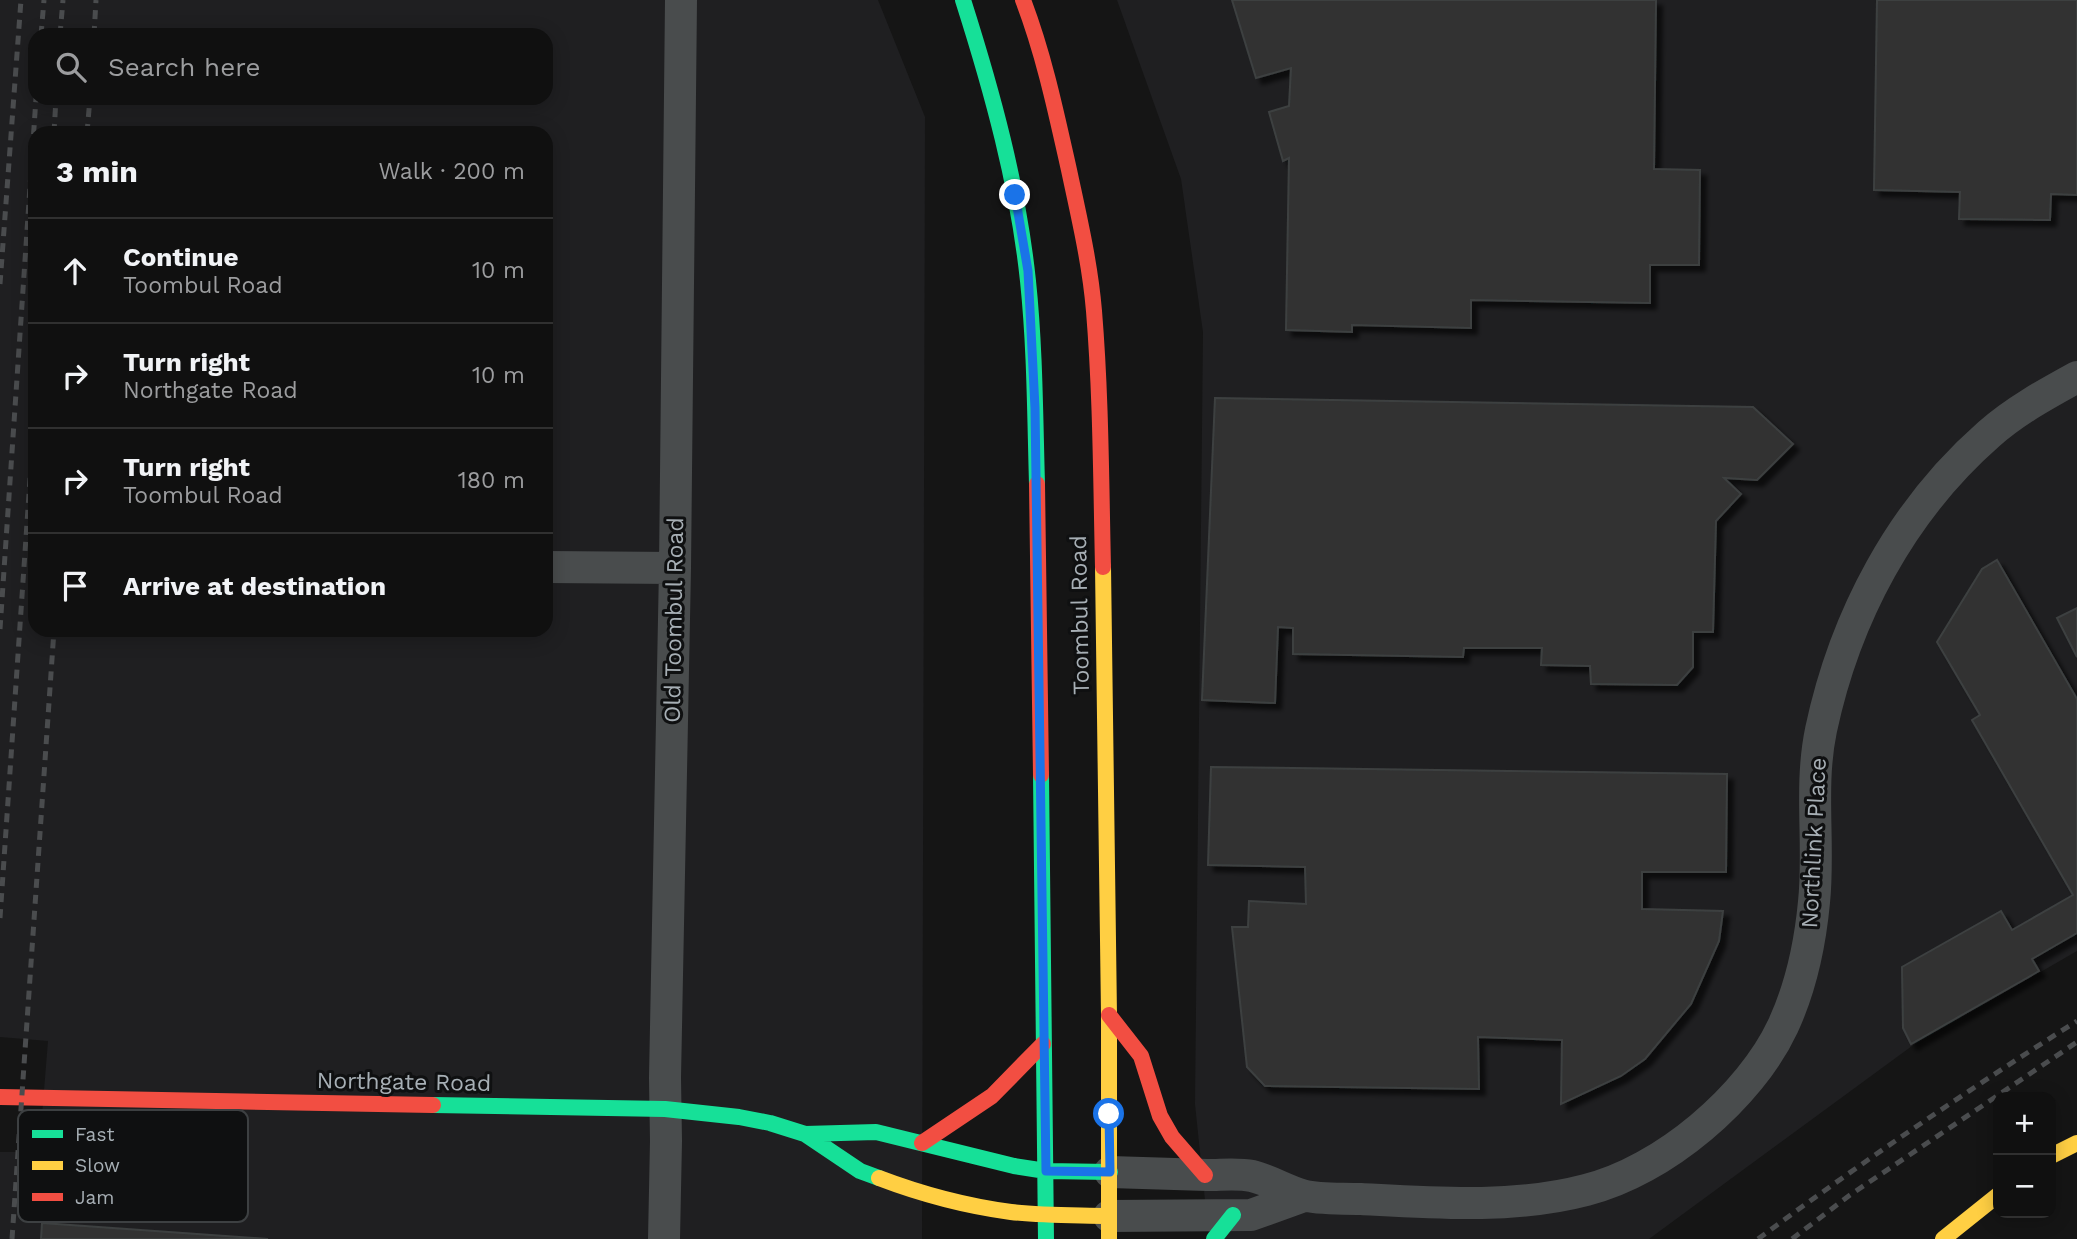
<!DOCTYPE html>
<meta charset="utf-8">
<style>
body{margin:0;font-family:"Work Sans",sans-serif;background:#1e1e1e;color:#f1f3f6}
.controls{position:absolute;right:21px;bottom:21px;display:grid;overflow:hidden;border-radius:14px;box-shadow:0 4px 18px #0003}
.controls button{width:63px;height:63px;display:grid;place-items:center;padding:0;border:0;border-bottom:2px solid #303030;background:#101010;color:#f1f3f6;font:35px sans-serif}
.stop{position:absolute;width:21px;height:21px;margin:-16px;border:5px solid #1a73e8;border-radius:50%;background:#fff}
.stop.end{background:#1a73e8;border-color:#fff;box-shadow:0 2px 7px #0008}
.list{margin:0;padding:0;list-style:none}
h2{display:flex;justify-content:space-between;align-items:center;height:91px;margin:0;padding:0 28px;font-size:30px}
h2 small{font-size:23px;font-weight:400;color:#9c9d9f}
.list li{display:grid;grid-template-columns:46px 1fr auto;gap:21px;align-items:center;box-sizing:border-box;height:105px;padding:0 28px;border-top:2px solid #303030}
.list b{display:block;font-size:26px;white-space:nowrap}
.list p{margin:0;font-size:23px;white-space:nowrap;color:#9c9d9f}
.list em{font-size:23px;font-style:normal;color:#9c9d9f}
.icon{flex:none;width:38px;height:38px;fill:none;stroke:currentColor;stroke-width:2;stroke-linecap:round;stroke-linejoin:round}
.map{position:relative;flex:none;width:2077px;height:1239px;overflow:hidden}
.search{position:absolute;background:#101010;box-shadow:0 4px 18px #0003;left:28px;top:28px;width:525px;height:77px;display:flex;align-items:center;gap:18px;box-sizing:border-box;padding:0 24px;border-radius:21px;color:#9c9d9f;font-size:26px}
.panel{position:absolute;background:#101010;box-shadow:0 4px 18px #0003;left:28px;top:126px;width:525px;height:511px;border-radius:21px}
.map>svg:first-child{display:block}
.built{fill:#1f1f21;fill-rule:evenodd}
.building{fill:#313232;stroke:#3d4041;stroke-width:2;filter:url(#shadow)}
.lines{fill:none;stroke-linecap:round;stroke-linejoin:round}
.street{stroke:#494c4d;stroke-width:32}
.fast{stroke:#16e098;stroke-width:16}
.slow{stroke:#ffcf43;stroke-width:16}
.jam{stroke:#f24e42;stroke-width:16}
.rail{stroke:#4a4c4e;stroke-width:5;stroke-dasharray:9 7;stroke-linecap:butt}
.route{stroke:#1a73e8;stroke-width:9}
.labels{text-anchor:middle;dominant-baseline:central;stroke-width:6;stroke-linejoin:round;paint-order:stroke}
.street-label{font-size:23px;fill:#a7afb5;stroke:#0f1011}
.key{fill:#0f1011;stroke:#3d4042;stroke-width:2}
.key-label{font-size:19px;fill:#a7afb5}
</style>
<div class="map">
<svg width="2077" height="1239" viewBox="0 0 2077 1239">
<defs>
<filter id="shadow"><feDropShadow dx="6" dy="6" stdDeviation="2" flood-color="#0009"/></filter>
</defs>
<rect width="100%" height="100%" fill="#151515"/>
<path class="built" d="M0,0h878l47,117 -3,1122h-922v-87h39l9,-111 -48,-4zM35,35h511v63h-511zM35,133h511v497h-511z
M1117,0h960v951l-165,95 -263,193h-440l-14,-135 8,-772 -22,-153z"/>
<path class="building" d="M1232,0h424l-2,169 46,1 -1,95h-49v38l-179,-3v28l-119,-3v7l-66,-2 3,-172 -6,3 -14,-49 20,-6 2,-38 -35,10z
M1877,0h200v195l-26,-1 -1,26 -91,-1 1,-27 -86,-2z
M1215,398l538,9 40,37 -36,36 -33,-2 17,16 -25,27 -3,111h-20v35l-16,18 -86,-1 -1,-18 -49,-1 1,-17h-78l-1,9 -170,-3v-26l-15,-1 -3,76 -73,-3z
M1997,560l80,139v234l-45,26 7,12 -128,73 -8,-16 -1,-61 99,-56 11,19 61,-35 -101,-175 8,-5 -43,-73 45,-73z
M2077,608v49l-20,-39z
M1211,767l516,7 -1,98h-84v37l81,2 -4,30 -28,63 -46,55 -24,17 -60,28 1,-64 -84,-3 1,52 -214,-3 -18,-19 -15,-140h16l1,-26 57,3 -1,-37 -97,-2z
M42,1223l226,16h-227z"/>
<g class="lines">
<path class="street" d="M546,567l129,1
M1110,1172c32,1 65,2 97,3 15,0 31,-2 45,1 17,4 33,14 50,19 18,5 40,3 59,4 74,4 153,10 225,-9 77,-19 164,-93 197,-164 18,-39 27,-81 31,-124 6,-57 -5,-115 7,-172 24,-113 80,-219 168,-296 26,-23 57,-40 88,-57
M1109,1216l142,-1 53,-19
M664,1239l2,-98 -1,-63 10,-510 6,-568"/>
<path class="fast" d="M963,0c29,91 55,185 65,281 7,67 7,135 9,203
M1041,775l5,464
M433,1105l232,4 74,8 31,6 35,11 55,37 19,7
M805,1134l71,-2 138,34 32,5 64,1
M1214,1239l19,-24"/>
<path class="slow" d="M1103,567l6,448v224
M2051,1156l26,-13
M879,1178c42,16 87,28 132,34 32,4 66,3 98,4
M1943,1239l55,-44"/>
<path class="jam" d="M1023,0c21,55 33,112 46,170 10,47 21,93 25,141 7,85 7,170 9,256
M1037,484l4,291
M1109,1015l32,41 19,60 12,21 33,38
M0,1097l433,8
M922,1143l70,-47 51,-52"/>
<path class="rail" d="M41,35l3,-35
M60,35l3,-35
M94,35l2,-35
M54,133l2,-35
M87,133l3,-35
M0,284l21,-284
M0,629l36,-531
M0,918l35,-512
M12,1239l42,-609
M1758,1239c104,-77 210,-149 319,-218
M1792,1239l58,-44 227,-153"/>
</g>
<g class="lines">
<path class="route" d="M1015,195l13,76 7,137 11,763 64,1 -1,-58"/>
</g>
<g class="labels">
<g class="street-label">
<text transform="translate(1080 615) rotate(-91)">Toombul Road</text>
<text transform="translate(674 620) rotate(-89)">Old Toombul Road</text>
<text transform="translate(1814 843) rotate(-87)">Northlink Place</text>
<text transform="translate(404 1082) rotate(1)">Northgate Road</text>
</g>
</g>
<rect x="18" y="1110" width="230" height="112" rx="10" class="key"/>
<rect x="32" y="1130" width="31" height="8" fill="#16e098"/>
<rect x="32" y="1161" width="31" height="9" fill="#ffcf43"/>
<rect x="32" y="1193" width="31" height="8" fill="#f24e42"/>
<g class="key-label">
<text x="75" y="1141">Fast</text>
<text x="75" y="1172">Slow</text>
<text x="75" y="1204">Jam</text>
</g>
</svg>
<div class="controls">
<button>+</button>
<button>−</button>
</div>
<div class="stop" style="left:1109px;top:1114px"></div>
<div class="stop end" style="left:1015px;top:195px"></div>
<div class="search"><svg class="icon" aria-label="search" viewBox="0 0 24 24"><circle cx="10" cy="10" r="6"/><path d="M15 15l6 6"/></svg>Search here</div>
<section class="panel">
<h2>3 min<small>Walk · 200 m</small></h2>
<ul class="list">
<li><svg class="icon" aria-label="ahead" viewBox="0 0 24 24"><path d="M12 20V5M6 11l6-6 6 6"/></svg><div><b>Continue</b><p>Toombul Road</p></div><em>10 m</em></li>
<li><svg class="icon" aria-label="right" viewBox="0 0 24 24"><path d="M7 20v-9h11M14 6l5 5-5 5"/></svg><div><b>Turn right</b><p>Northgate Road</p></div><em>10 m</em></li>
<li><svg class="icon" aria-label="right" viewBox="0 0 24 24"><path d="M7 20v-9h11M14 6l5 5-5 5"/></svg><div><b>Turn right</b><p>Toombul Road</p></div><em>180 m</em></li>
<li><svg class="icon" aria-label="arrive" viewBox="0 0 24 24"><path d="M6 21V4h12l-3 4 3 4H6"/></svg><div><b>Arrive at destination</b></div></li>
</ul>
</section>
</div>
